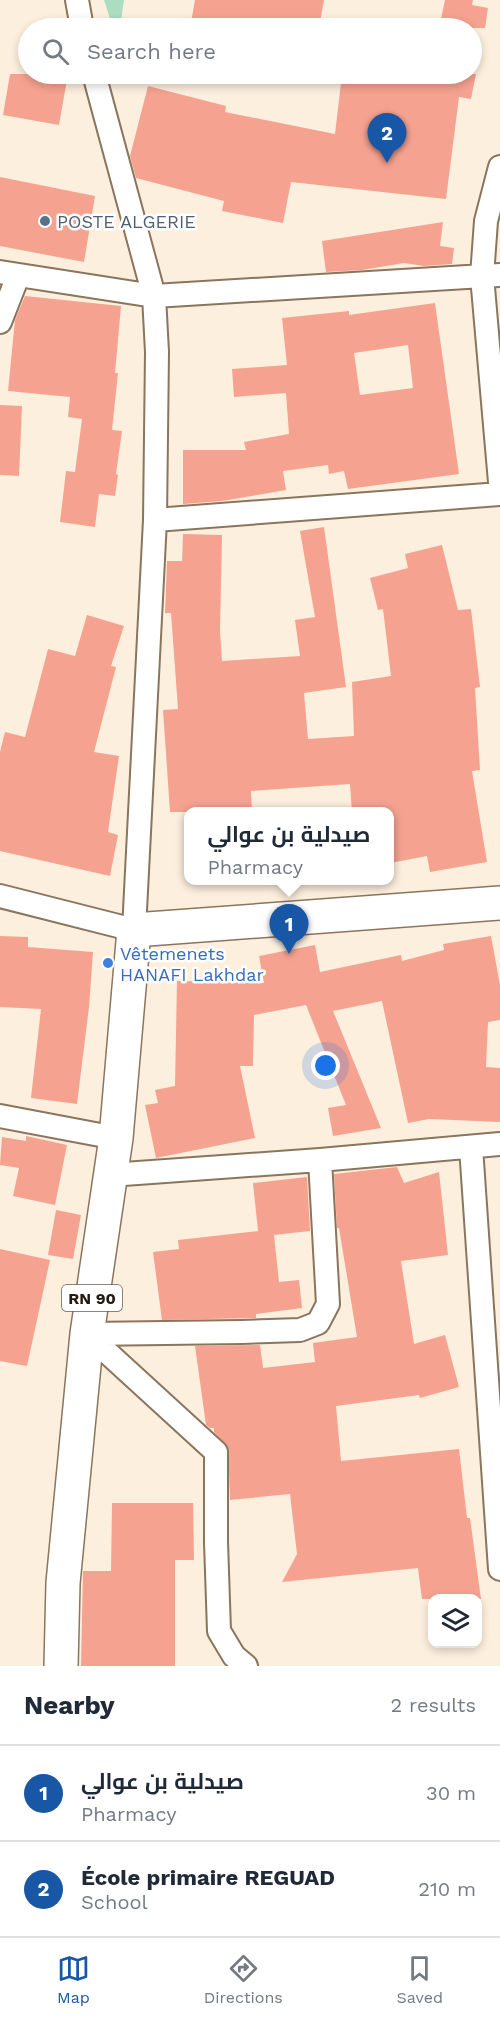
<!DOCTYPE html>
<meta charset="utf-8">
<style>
body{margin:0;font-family:"Work Sans",Cairo,sans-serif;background:#f6f6f7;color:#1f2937}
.controls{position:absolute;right:18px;bottom:18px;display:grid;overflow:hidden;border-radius:12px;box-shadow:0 3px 9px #0003}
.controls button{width:54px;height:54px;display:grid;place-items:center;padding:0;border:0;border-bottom:2px solid #e0e1e3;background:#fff;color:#1f2937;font:30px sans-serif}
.you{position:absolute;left:326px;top:1066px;width:21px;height:21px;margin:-15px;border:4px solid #fff;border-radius:50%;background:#1a73e8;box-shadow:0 0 0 9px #1a73e833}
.badge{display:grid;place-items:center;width:39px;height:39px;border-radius:50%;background:#1856a6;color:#fff;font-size:20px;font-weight:700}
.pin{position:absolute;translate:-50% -50px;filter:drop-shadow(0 2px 3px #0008)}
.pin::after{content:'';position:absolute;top:32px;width:21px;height:18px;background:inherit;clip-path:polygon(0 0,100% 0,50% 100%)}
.popup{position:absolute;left:184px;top:807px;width:210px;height:78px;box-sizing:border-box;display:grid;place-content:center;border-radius:12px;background:#fff;filter:drop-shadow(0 2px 4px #0005);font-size:20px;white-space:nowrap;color:#747a83}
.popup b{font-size:22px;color:#1f2937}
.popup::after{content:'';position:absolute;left:50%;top:100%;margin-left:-12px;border:12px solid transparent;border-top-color:#fff}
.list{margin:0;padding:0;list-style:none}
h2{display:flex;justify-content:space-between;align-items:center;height:78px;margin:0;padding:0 24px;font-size:26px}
h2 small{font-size:20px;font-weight:400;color:#747a83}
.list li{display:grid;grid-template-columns:39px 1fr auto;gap:18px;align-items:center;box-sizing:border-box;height:96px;padding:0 24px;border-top:2px solid #e0e1e3}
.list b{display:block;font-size:22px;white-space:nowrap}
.list p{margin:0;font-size:20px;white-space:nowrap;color:#747a83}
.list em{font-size:20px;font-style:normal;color:#747a83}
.icon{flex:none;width:33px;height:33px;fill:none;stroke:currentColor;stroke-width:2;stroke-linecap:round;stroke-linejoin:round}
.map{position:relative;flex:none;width:500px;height:1666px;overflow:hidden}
.search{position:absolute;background:#fff;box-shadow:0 3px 9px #0003;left:18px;right:18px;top:18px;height:66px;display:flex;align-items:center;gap:15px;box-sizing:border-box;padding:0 21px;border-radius:33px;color:#747a83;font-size:22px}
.sheet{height:270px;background:#fff}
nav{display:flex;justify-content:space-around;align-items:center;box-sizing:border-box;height:84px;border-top:2px solid #e0e1e3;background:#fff;font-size:16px;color:#747a83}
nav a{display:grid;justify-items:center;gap:3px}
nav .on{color:#1856a6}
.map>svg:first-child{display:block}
.green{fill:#abddc0}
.building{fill:#f6a290;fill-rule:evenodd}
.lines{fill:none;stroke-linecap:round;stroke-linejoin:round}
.minor-casing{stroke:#8a755d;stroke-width:26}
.primary-casing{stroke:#8a755d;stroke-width:36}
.minor{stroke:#fff;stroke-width:22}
.primary{stroke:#fff;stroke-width:33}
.service-dot{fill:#5c6f8a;stroke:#fff;stroke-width:2}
.shop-dot{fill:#3f7fe0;stroke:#fff;stroke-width:2}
.labels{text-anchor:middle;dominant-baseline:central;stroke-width:5;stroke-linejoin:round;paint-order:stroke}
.shield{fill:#fff;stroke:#655f58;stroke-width:1.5}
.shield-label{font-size:16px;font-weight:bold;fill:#231b11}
.service-label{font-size:18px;fill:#4e5e75;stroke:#fff;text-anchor:start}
.shop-label{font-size:18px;fill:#366cbe;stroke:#fff;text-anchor:start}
</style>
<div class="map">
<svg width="500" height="1666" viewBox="0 0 500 1666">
<rect width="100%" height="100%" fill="#fdefde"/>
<path class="green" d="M104,0h20l-4,28h-7z"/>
<path class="building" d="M195,0h129l-5,28h-16l-28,-5v5h-85z
M445,0h28l-1,5 16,3 -3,20h-46z
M10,74h58l-9,51 -56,-10z
M342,74l57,4 1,-4h76l-5,25 -12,-2 -13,102 -155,-17 -8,41 -61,-12 2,-10 -88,-23 -6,-22 18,-70 78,20 -1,6 110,22z
M0,177l95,19 -11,66 -84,-16z
M443,222l-3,24 14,2 -2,16 -28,2 -20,-3 -42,7 -36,2 -4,-31z
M25,296l96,10 -6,67h3l-6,57 10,1 -6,43 2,1 -3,21 -16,-2 -4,33 -35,-5 6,-51 9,1 7,-53 -14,-2 2,-20 -62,-6 7,-71z
M435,303l24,171 -111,15 -4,-18 -15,3 -1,-9 -45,6 3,19 -64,11 -39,3v-54h63l-2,-8 45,-8 -3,-41 -52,4 -2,-28 55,-4 -5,-47 67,-7v4zM408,345l5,43 -53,7 -6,-42z
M0,405l22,1 -3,70 -19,-1z
M324,527l22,160 -42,6 4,46 46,-3 -2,-54 39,-6 -8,-67 -5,1 -8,-32 38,-10 -3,-14 37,-9 16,65 13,-1 9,78 -5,1 5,82 -8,1 15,91 -57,10 -3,-16 -37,7v-51h-38l-2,-28 -99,7 1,21h-82l-7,-102 15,-1 -7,-96h-6l2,-52h15l1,-27 39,1 -2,96 2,30 78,-5 -5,-36 20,-3 -15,-86z
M87,615l37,11 -13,40 5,1 -22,85 25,4 -11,76 10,3 -8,41 -110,-25v-99l5,-20 20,5 23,-88 27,7z
M0,936l28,1v10l65,5 -4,55 -12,97 -46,-6 10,-89 -41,-2z
M491,936l9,49v35l-12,2 -2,45 14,1v54l-71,-3 -21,4 -26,-122 -49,10 48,117 -48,8 -5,-28 18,-3 -40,-100 -52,10 -1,51h-13l15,72 -99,20 -11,-53 13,-2 -3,-13 20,-4 2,-105 87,2 -5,-27 56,-11 5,27 81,-17 1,6 42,-11 -1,-6z
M26,1136l41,9 -12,60 -42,-9 6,-28 -19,-3 2,-28 24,4z
M397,1167l7,16 35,-11 9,83 -47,6 13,83 31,-9 14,52 -39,11 -1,-3 -83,11 5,55 118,-12 8,69h3l11,81h-59l-4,-31 -136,14 15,-28 -7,-60 -60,6 -2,-53 -14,-15v-4h-4l-4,-3 -11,-79 65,-1 3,23 52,-6 -2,-19 44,-6 -18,-109h-2l-3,-54z
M307,1177l3,54 -36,4 5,47 20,-2 3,28 -46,6v4l-94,2 -9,-68 26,-3 -1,-9 80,-9 -5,-48z
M56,1210l25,5 -8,44 -25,-4z
M0,1249l50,11 -23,106 -27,-5z
M112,1503h81l1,57h-19v106h-94l2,-95h28z"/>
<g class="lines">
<g class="minor-casing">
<path id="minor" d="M77,0l5,28
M500,167l-14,54 -4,55 18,206
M0,272l154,24 346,-21
M0,322l18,-46
M155,520l345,-26
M0,896l134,34 21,-410 2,-168 -3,-56 -60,-222
M0,1116l116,22
M471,1147l29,422
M110,1175l210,-15 180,-16
M87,1334l129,118v90l3,89 15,25 12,10
M87,1334l155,-2 58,-2 18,-7 10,-19 -8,-144"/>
</g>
<g class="primary-casing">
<path id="primary" d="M61,1666l2,-83 24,-249 29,-196 18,-208 366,-27"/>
</g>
<use href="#minor" class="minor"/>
<use href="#primary" class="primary"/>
</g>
<circle class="service-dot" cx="45" cy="221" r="6"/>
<circle class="shop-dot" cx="108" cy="963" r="6"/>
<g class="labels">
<rect class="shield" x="62" y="1285" width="60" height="26" rx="4.5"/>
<g class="shield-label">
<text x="92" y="1298">RN 90</text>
</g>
<g class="service-label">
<text x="57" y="221">POSTE ALGERIE</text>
</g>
<g class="shop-label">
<text x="120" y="953">Vêtemenets<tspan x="120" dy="21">HANAFI Lakhdar</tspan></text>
</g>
</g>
</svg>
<div class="controls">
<button><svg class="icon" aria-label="layers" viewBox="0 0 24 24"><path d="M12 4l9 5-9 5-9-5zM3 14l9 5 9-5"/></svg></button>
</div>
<div class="you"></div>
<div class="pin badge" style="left:289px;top:954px">1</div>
<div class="popup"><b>صيدلية بن عوالي</b>Pharmacy</div>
<div class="pin badge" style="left:387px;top:163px">2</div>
<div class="search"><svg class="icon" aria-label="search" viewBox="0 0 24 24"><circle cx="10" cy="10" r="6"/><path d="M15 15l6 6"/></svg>Search here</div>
</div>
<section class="sheet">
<h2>Nearby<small>2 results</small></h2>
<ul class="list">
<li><span class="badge">1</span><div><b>صيدلية بن عوالي</b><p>Pharmacy</p></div><em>30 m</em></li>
<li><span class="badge">2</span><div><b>École primaire REGUAD</b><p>School</p></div><em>210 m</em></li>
</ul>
</section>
<nav>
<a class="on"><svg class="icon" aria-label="map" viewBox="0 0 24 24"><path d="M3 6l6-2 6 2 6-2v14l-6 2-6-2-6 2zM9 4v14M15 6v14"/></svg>Map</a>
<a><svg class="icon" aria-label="directions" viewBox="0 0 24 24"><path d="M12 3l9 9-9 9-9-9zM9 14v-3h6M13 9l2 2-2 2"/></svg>Directions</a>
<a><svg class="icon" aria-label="saved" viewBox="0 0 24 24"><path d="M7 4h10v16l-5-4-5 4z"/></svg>Saved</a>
</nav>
